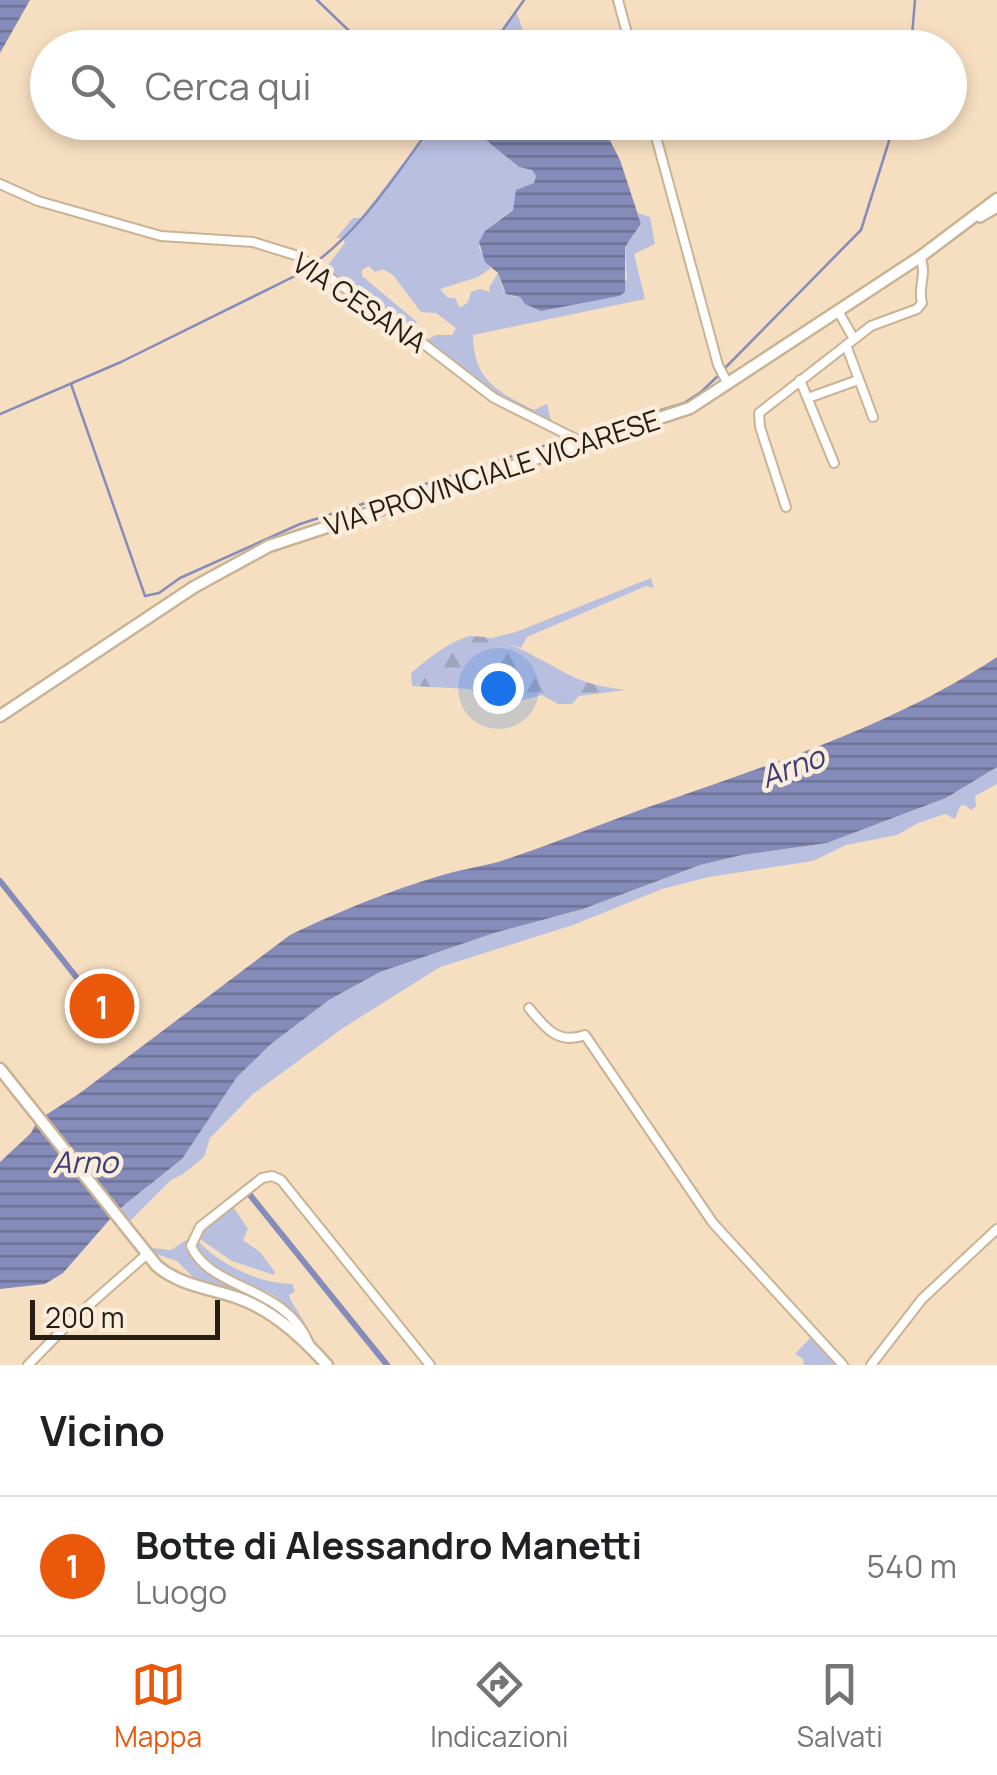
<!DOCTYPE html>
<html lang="it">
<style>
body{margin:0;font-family:Manrope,sans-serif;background:#f6f6f6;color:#202124}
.scale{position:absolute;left:30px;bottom:25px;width:190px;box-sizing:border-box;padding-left:10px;border:5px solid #261e13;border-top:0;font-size:28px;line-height:35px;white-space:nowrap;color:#261e13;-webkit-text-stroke:8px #fbeddb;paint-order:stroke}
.you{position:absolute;left:498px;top:688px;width:35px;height:35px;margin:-25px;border:8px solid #fff;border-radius:50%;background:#1a73e8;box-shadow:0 0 0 15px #1a73e833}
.badge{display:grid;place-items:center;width:65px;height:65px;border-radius:50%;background:#ea580c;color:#fff;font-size:32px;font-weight:700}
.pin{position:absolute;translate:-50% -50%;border:5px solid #fff;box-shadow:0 2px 10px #0006}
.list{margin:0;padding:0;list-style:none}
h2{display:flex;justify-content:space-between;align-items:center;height:130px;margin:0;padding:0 40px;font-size:42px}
h2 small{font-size:32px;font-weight:400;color:#757577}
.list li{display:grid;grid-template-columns:65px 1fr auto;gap:30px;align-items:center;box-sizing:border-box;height:140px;padding:0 40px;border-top:2px solid #e0e0e0}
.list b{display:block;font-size:38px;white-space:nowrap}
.list p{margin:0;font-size:32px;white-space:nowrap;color:#757577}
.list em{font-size:32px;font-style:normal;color:#757577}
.icon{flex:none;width:55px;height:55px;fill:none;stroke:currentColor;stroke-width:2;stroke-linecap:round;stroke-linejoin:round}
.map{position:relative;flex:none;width:997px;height:1365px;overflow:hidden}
.search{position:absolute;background:#fff;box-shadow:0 5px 15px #0003;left:30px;right:30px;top:30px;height:110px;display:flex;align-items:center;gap:25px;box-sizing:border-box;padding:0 35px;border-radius:55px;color:#757577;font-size:38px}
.sheet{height:270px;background:#fff}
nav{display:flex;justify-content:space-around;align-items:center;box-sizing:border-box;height:140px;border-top:2px solid #e0e0e0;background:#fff;font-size:28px;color:#757577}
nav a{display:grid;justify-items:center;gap:5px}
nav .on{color:#ea580c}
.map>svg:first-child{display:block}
.grass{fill:#b9bfdf}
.forest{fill:url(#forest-firs)}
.water{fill:url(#water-rules)}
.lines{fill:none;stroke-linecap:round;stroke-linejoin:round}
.stream{stroke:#868cb9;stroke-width:2.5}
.canal{stroke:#868cb9;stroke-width:6}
.minor-casing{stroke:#c9b395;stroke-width:12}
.tertiary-casing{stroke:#c9b395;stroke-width:14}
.secondary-casing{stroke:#c9b395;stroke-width:15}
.minor{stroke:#fff;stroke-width:8}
.tertiary{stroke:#fff;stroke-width:9}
.secondary{stroke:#fff;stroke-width:10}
.labels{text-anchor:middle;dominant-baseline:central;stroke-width:9;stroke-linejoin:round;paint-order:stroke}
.street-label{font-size:28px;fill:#261e13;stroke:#fbeddb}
.water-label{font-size:30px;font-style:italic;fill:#393d78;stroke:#fbeddb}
</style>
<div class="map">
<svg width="997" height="1365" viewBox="0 0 997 1365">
<defs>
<pattern id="forest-firs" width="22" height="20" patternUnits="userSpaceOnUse" patternTransform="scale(2.5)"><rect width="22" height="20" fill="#b9bfdf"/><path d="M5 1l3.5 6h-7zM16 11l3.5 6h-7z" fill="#9fa4be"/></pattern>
<pattern id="water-rules" width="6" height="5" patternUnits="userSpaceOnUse" patternTransform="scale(2.5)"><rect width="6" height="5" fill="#868cb9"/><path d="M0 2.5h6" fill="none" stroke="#6d7295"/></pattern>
</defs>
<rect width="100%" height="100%" fill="#f6dec0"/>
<path class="grass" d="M516,11l13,36h-39z
M434,123h31l54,44 13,3 4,6 -2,8 -13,4 -8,21 -28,22 -6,17 12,20 -13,9 -38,12 8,9h7l5,10 8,-6 3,-10 9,-3 10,3 -1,-4 9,-15 5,16 8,7 9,1c19,31 82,-7 107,-17l-2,-33 16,-22 -3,-12 12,4 5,27 -21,10 11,45 -172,36c0,45 25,57 61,75l13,-6 4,17 -61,-30 -65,-50 11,-6h16l4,-7 -20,-15 -15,-1 -28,-37 -10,-6 -8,3 -6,-6 -7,4v6l55,46 -5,10 -87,-63 20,-26 -2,-5h-7l17,-20h8z
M651,578l3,10 -8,-2 -119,51 -6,11 -30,-10 25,-6z
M997,767v17l-22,12 1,10 -5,4 -6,-5 -5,1 -5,13 -10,-5 -27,9 -21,12 -51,10 -33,16 -104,16 -47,12 -89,36 -133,42 -97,61 -90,66 -43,44 -6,19 -21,17 -12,6 -42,42 -11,-12 64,-51 55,-82 34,-33 58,-44 51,-28 114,-39 89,-24 117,-44 42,-10 85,-12 119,-45z
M232,1205l16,24 -5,11 17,12 15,20 -1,3 -42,-14 -35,-24 3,-7z
M195,1237c20,26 65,47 97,47l3,7 -6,4 1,4 18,29 -33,-32 -55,-26 -26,-23z
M188,1239l-1,12 19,21 46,21 3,5 -56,-15 -22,-22 -27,-9 3,-4 18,2z
M812,1336l25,26 -2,3h-31l-1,-6 -8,-5z"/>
<path class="forest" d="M469,636c45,0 77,31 117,46 12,4 26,6 39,8l-46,6 -7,8h-14l-16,-9 -45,12 -10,-3 -17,-15 -58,-3 -1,-13c19,-16 33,-28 58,-37z"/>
<path class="water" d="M0,0h30l-30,53z
M465,123h136l19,37 21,64 -16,23v45l-6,4 -78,15 -16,-7 -5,-7 -14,-3 -8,-21 -13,-11 -6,-20 6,-11 28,-21 3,-20 18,-7 2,-7 -4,-6 -13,-3z
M997,657v110l-51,31 -119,45 -85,12 -42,10 -117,44 -89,24 -114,39 -51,28 -58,44 -34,33 -55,82 -64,51 -55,63 -18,11 -45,5v-127l31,-29 7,-13 42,-27 210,-158c47,-23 99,-44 149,-59 19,-6 40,-9 59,-14 56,-18 109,-41 165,-60 114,-40 233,-78 334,-145z"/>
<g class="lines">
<path class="stream" d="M317,0l50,48
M490,48l34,-48
M911,48l4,-48
M724,369l137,-139 34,-108
M71,384l74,212 14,-3 21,-15 120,-54 269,-86
M0,414l121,-52 178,-88c57,-36 96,-97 135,-152
M577,436l107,-33 17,-11 18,-17"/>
<path class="canal" d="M0,881l97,122
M250,1195l137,170"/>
<g class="minor-casing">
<path id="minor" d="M618,0l13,48
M652,122l66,243 10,19
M0,184l38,17 123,35 92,6 45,14 101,69 95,73 88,44
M838,311l16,28
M846,345l27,72
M800,380l34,83
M808,398l50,-18
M786,507l-26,-80 -1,-14 112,-87 46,-17 5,-6c-5,-16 6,-29 -2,-46
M529,1008c16,20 29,37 56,27l128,188 130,142
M310,1346c-24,-62 -98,-54 -119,-100l9,-19 62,-49 10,-2 9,4 149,185
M28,1365l43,-44 75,-66
M871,1365l51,-66 75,-70"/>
</g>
<g class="tertiary-casing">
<path id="tertiary" d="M980,217l17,-10"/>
</g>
<g class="secondary-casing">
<path id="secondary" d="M0,716l194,-129 75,-41 421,-138 230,-151 77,-58
M0,1069l157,197c24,20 53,22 81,32 35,12 65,40 89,67"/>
</g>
<use href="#minor" class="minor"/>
<use href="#tertiary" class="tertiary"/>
<use href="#secondary" class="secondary"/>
</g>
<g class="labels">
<g class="street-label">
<text transform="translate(360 302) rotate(34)">VIA CESANA</text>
<text transform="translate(492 472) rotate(-18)">VIA PROVINCIALE VICARESE</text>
</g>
<g class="water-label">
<text transform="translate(792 766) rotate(-21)">Arno</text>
<text x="85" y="1161">Arno</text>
</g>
</g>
</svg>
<div class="scale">200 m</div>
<div class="you"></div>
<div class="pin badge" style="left:102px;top:1006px">1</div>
<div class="search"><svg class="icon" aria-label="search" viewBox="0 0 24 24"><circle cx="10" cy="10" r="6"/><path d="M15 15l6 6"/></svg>Cerca qui</div>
</div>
<section class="sheet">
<h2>Vicino<small></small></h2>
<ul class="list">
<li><span class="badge">1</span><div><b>Botte di Alessandro Manetti</b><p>Luogo</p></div><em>540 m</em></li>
</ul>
</section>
<nav>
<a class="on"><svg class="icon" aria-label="map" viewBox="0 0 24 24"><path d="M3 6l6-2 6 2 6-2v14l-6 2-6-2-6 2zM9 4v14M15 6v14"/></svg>Mappa</a>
<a><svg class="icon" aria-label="directions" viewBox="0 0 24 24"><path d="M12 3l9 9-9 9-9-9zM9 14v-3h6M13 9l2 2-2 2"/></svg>Indicazioni</a>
<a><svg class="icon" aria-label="saved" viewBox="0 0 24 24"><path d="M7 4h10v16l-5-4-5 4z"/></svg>Salvati</a>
</nav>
